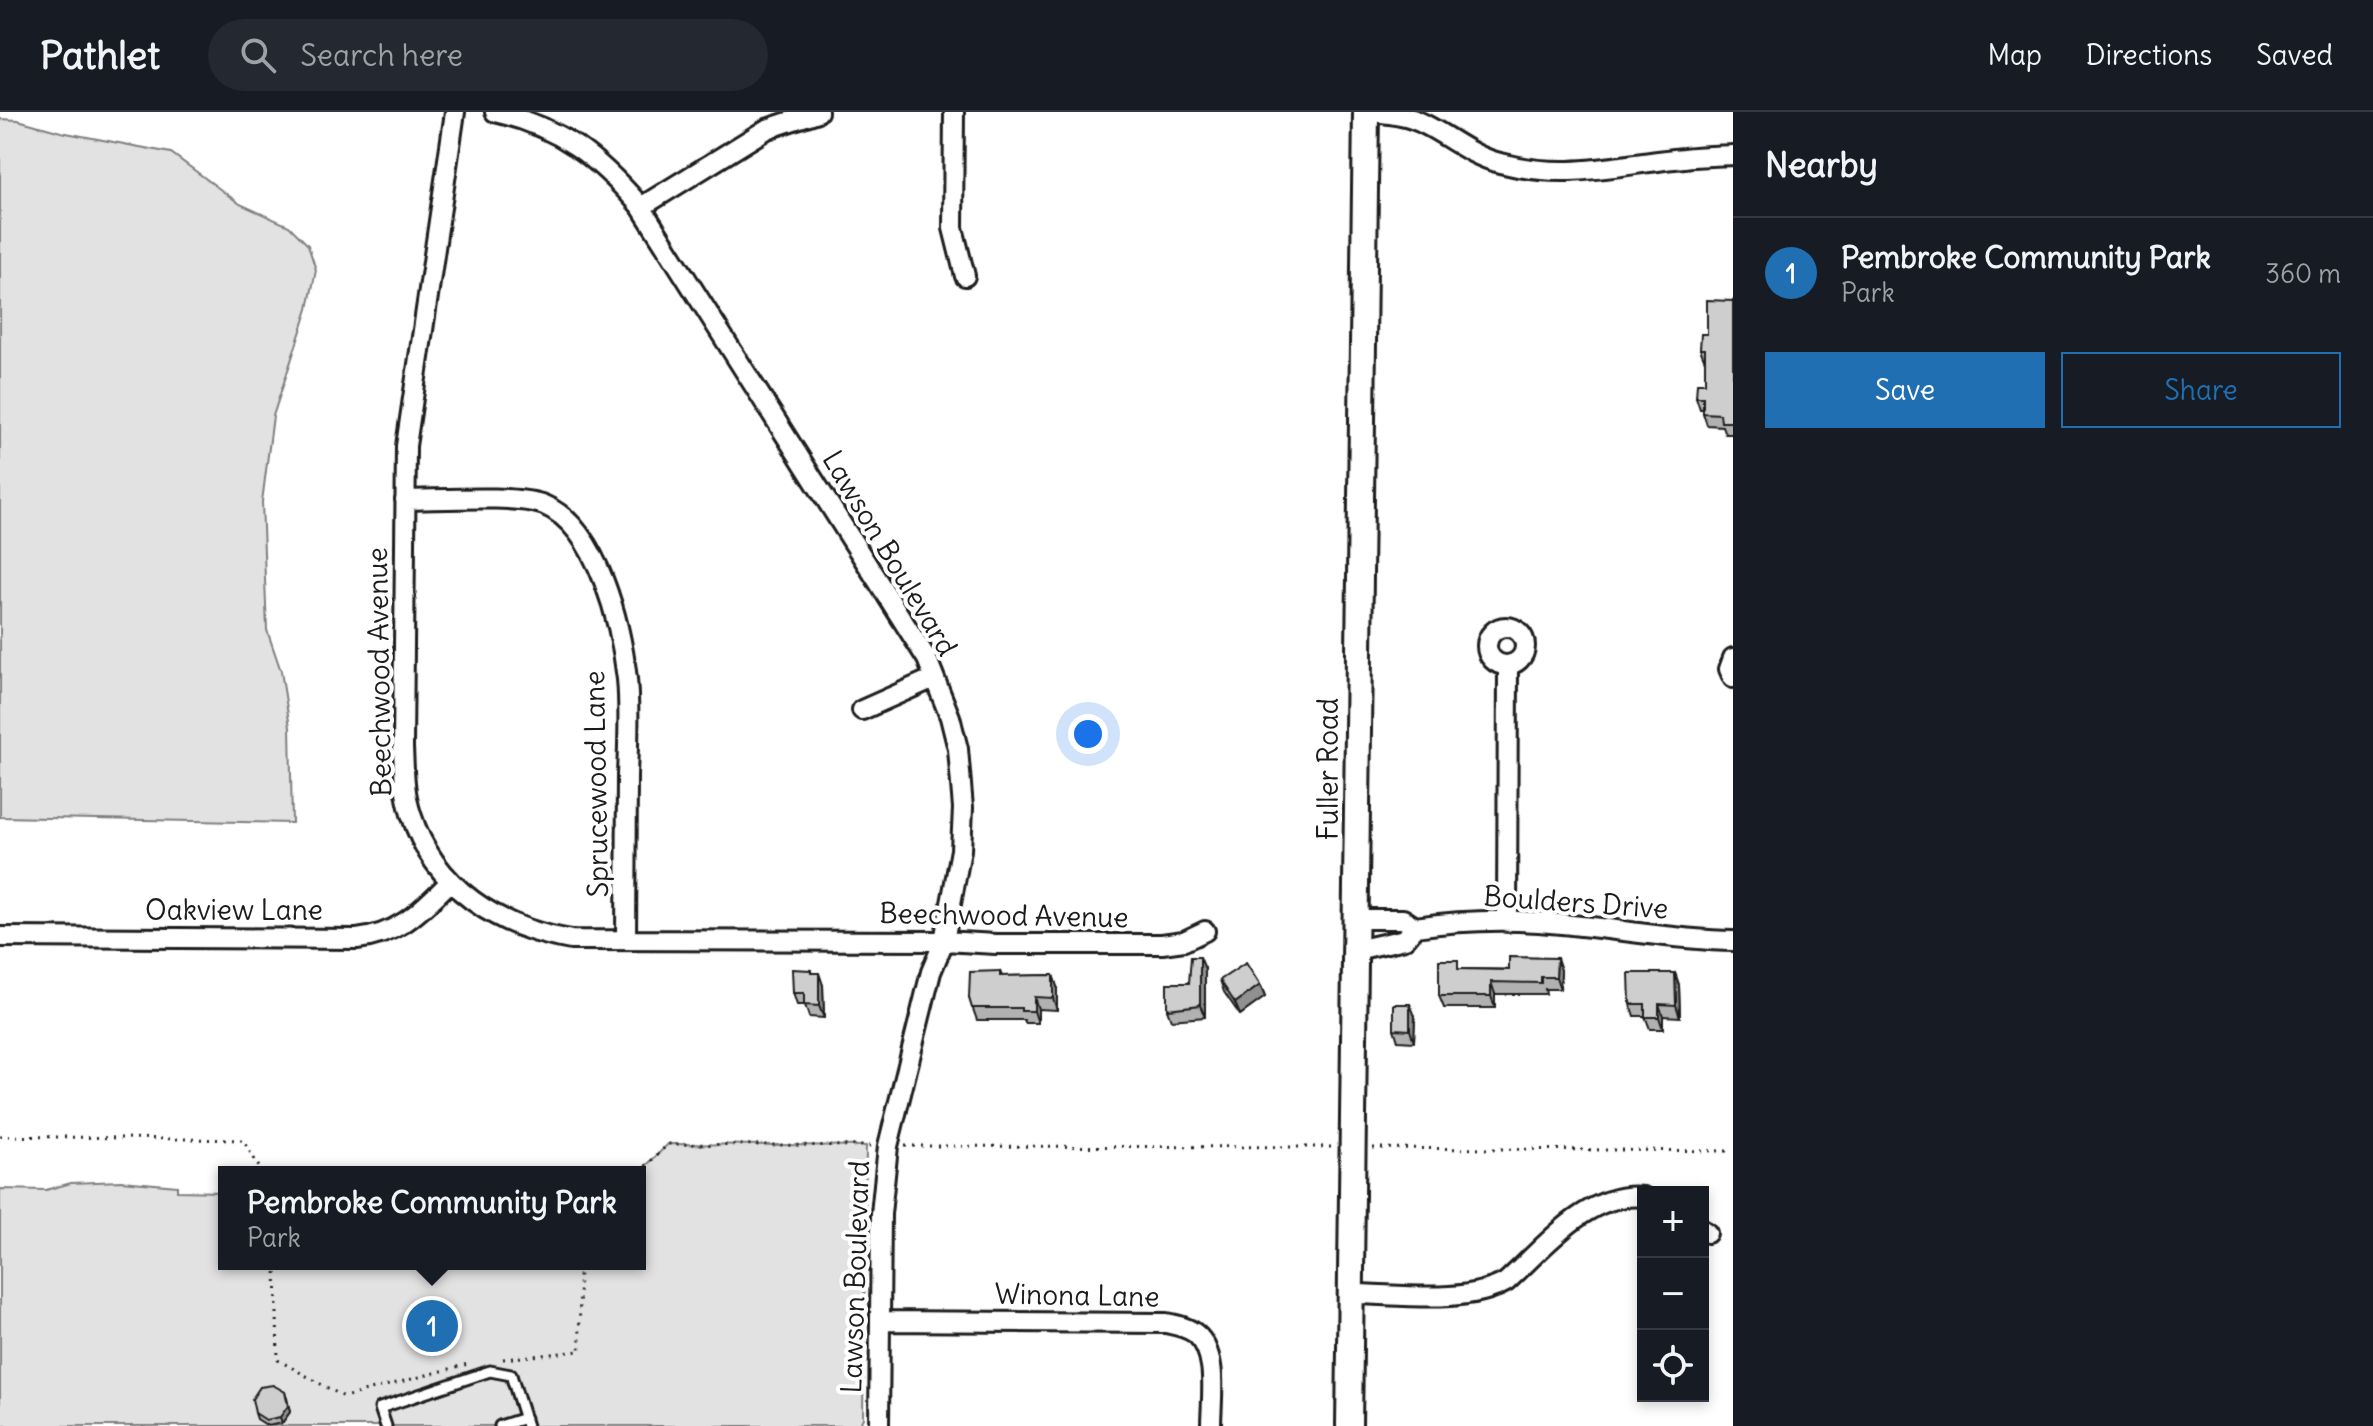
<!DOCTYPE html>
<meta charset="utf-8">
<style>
body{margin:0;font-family:Delius,sans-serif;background:#242831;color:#f1f3f6}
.controls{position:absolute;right:24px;bottom:24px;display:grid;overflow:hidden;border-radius:0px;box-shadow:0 4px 12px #0003}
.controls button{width:72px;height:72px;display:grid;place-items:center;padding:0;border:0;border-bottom:2px solid #363941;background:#171b24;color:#f1f3f6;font:40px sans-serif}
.you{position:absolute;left:1088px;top:622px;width:28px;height:28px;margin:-20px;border:6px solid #fff;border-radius:50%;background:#1a73e8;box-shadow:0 0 0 12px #1a73e833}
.badge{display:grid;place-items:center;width:52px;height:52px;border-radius:50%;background:#1f6fb2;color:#fff;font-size:26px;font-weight:700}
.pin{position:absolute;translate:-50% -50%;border:4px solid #fff;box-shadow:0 2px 8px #0006}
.popup{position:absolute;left:218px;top:1054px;width:428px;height:104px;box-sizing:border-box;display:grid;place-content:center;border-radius:0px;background:#171b24;filter:drop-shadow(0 2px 6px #0005);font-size:26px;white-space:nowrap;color:#9ea1a6}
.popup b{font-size:30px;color:#f1f3f6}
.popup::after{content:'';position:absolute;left:50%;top:100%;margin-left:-16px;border:16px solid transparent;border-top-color:#171b24}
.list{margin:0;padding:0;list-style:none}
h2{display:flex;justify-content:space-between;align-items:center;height:104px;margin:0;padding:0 32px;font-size:34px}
h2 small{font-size:26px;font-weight:400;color:#9ea1a6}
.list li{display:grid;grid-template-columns:52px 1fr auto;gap:24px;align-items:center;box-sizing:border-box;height:112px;padding:0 32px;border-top:2px solid #363941}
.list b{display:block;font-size:30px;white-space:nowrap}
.list p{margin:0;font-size:26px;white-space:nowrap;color:#9ea1a6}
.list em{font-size:26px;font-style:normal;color:#9ea1a6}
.actions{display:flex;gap:16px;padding:24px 32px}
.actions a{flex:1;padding:18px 0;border:2px solid #1f6fb2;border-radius:0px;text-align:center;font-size:28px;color:#1f6fb2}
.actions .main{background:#1f6fb2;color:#fff}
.icon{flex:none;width:44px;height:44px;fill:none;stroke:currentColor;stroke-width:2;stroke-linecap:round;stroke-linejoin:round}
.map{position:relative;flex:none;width:1733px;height:1314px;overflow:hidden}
header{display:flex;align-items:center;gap:48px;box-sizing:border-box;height:112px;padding:0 40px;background:#171b24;border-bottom:2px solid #363941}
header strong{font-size:38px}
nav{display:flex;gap:44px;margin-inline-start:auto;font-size:28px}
.search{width:560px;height:72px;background:#242831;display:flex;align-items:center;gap:20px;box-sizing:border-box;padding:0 28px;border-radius:44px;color:#9ea1a6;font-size:30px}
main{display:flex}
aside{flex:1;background:#171b24}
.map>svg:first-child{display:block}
.green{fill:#e2e2e2;stroke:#7f7f7f;stroke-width:2}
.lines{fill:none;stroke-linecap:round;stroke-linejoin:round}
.service-casing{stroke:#1c1c1c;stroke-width:15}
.minor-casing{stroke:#1c1c1c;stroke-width:24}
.tertiary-casing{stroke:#1c1c1c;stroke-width:30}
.path{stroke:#1c1c1c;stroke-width:3;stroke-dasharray:2 6;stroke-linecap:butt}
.service{stroke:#fff;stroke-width:9}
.minor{stroke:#fff;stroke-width:18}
.tertiary{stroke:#fff;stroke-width:24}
.wall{fill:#b1b1b1;stroke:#1c1c1c;stroke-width:2}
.shaded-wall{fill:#909090;stroke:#1c1c1c;stroke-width:2}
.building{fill:#cecece;stroke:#1c1c1c;stroke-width:2}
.labels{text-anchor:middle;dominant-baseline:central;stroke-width:8;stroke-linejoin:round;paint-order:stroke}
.street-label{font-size:28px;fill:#1c1c1c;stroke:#fff}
</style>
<header>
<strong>Pathlet</strong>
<div class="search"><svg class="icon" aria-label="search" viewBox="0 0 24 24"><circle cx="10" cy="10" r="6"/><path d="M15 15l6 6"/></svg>Search here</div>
<nav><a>Map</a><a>Directions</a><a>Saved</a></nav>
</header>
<main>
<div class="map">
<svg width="1733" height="1314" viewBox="0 0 1733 1314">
<rect width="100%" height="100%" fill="#fff"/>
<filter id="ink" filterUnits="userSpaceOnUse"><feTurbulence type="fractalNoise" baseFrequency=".0125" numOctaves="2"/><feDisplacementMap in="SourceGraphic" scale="16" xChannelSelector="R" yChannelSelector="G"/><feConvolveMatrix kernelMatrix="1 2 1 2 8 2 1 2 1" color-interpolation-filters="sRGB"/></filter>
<g filter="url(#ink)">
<path class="green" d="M0,7l18,1 43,12 110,21 69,51 49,22 19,19 8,25 -8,39 -35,107 -11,86 5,128 14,41 9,56 2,96 -292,-6z
M668,1032l198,2 -3,272 -4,8h-859v-237l46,1 25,-7 50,-2 56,5v5l47,1v72h416v-92z"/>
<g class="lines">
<g class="service-casing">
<path id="service" d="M386,1314l-6,-18 110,-37 21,4 16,51
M500,1314l25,-8"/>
</g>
<g class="minor-casing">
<path id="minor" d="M455,0l-49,334 -3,301c1,22 1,45 8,67 23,74 87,114 160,126l373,1 52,3h166l22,-3 21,-10
M495,0c65,15 103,45 146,95l286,452 23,58 8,32 5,59 -2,42 -17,91 -13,31 -43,174 -7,68 -2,212
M954,0l-1,116 12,48
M1370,0c19,2 37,3 54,12 26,13 47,32 76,39 69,18 117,1 184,-5 16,-2 33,-2 49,-3
M641,95l126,-78 51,-17
M405,388c33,0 112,-6 139,5 55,23 77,122 83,174 3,32 1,65 0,97 0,55 -1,110 -1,164
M1487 534a19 19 0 1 1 38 0a19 19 0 1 1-38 0Z
M1733,546l-4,11 4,9
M862,598l72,-32
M1356,807h47l12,8
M1507,810l1,-257
M0,825l357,2c43,-5 63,-28 92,-56
M1356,838l49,-11 10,-12c48,-7 100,-8 147,-3 57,5 114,16 171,17
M1703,1118l4,3
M1351,1182c46,0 114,11 155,-12 38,-34 82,-91 137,-85
M881,1209l285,2c10,2 22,4 30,11 23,20 15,64 15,92"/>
</g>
<g class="tertiary-casing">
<path id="tertiary" d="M1349,1314l17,-1314"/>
</g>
<path class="path" d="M0,1024l243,4 19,32
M905,1034l428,1
M1373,1036l360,3
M640,1060l28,-28 205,2
M276,1152l2,96 66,37 124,-33
M503,1247l77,-8 -1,-87"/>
<use href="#service" class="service"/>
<use href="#minor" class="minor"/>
<use href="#tertiary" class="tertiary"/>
</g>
<path class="wall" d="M1733,189v133h-8l-3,-8 -15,-1 -4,-12v-4h-3l-4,-12 9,-14v-22l-5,-12 7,-15z
M1205,857v48l-34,3 -4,-11z
M1461,857l100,1 -1,19h-15l1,5h-51v14h-51l-5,-12z
M1000,859l2,5 51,-1 4,12v23l-19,-1v14h-13l-1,-3h-47l-8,-22z
M812,861l11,12 1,33 -15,-1 -4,-12h-8l-4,-12z
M1675,861l4,12 1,32 -17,-1v13h-13l-5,-13h-11l-4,-12z
M1220,868l40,5 5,12 -25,18 -16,-23z
M1415,904l-1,26 -16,-1 -4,-12z
M287,1286l3,14 -8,11 -14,3 -11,-7 -2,-6z"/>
<path class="shaded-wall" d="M1200,845l5,12v48l-5,-12z
M1557,846l4,12 -1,19 -4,-12z
M819,861l4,12 1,33 -5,-12z
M1675,861l4,12 1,32 -4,-12z
M1053,863l4,12v23l-4,-12z
M1491,870l4,12v14l-4,-12z
M1260,873l5,12 -25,18 -5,-12z
M1034,885l4,12v14l-4,-12z
M1410,892l5,12 -1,26 -4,-12z
M1659,892l4,12v13l-4,-12z
M285,1280l5,20 -8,11 -2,-6z"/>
<path class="building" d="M1707,188l26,1v121h-12l-1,-8 -17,-1v-16h-7l1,-14h8v-34h-5l1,-15h6z
M1191,845h9v48l-33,4v-26h22z
M1509,845l48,1 -1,19h-15v6l-50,-1v14h-52v-36h19v9l51,1z
M1246,851l14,22 -25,18 -15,-23z
M792,857l19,1v3h8v33l-15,-1v-12h-11z
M1000,859v5l53,-1v23l-19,-1v14h-13v-3h-49l-3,-10 1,-26z
M1629,861h46l1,32 -17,-1v13h-14v-13h-15z
M1394,892h16v26l-16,-1z
M273,1273l12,7 3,14 -8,11 -14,3 -11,-7 -3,-14 8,-12z"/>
</g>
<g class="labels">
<g class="street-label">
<text transform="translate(890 441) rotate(59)">Lawson Boulevard</text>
<text transform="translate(379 560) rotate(-91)">Beechwood Avenue</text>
<text transform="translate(1328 657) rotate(-90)">Fuller Road</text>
<text transform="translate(596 672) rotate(-91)">Sprucewood Lane</text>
<text transform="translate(1576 790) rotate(4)">Boulders Drive</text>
<text x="234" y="798">Oakview Lane</text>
<text transform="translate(1004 803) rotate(1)">Beechwood Avenue</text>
<text transform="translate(855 1165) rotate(-88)">Lawson Boulevard</text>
<text transform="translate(1077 1183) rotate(1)">Winona Lane</text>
</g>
</g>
</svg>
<div class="controls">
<button>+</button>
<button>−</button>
<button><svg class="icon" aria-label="locate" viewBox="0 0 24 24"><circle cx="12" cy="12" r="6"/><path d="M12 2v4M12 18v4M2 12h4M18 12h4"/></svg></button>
</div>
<div class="you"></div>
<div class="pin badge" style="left:432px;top:1214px">1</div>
<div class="popup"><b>Pembroke Community Park</b>Park</div>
</div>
<aside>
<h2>Nearby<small></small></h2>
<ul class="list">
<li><span class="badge">1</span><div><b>Pembroke Community Park</b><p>Park</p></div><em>360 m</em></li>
</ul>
<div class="actions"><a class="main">Save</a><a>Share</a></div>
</aside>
</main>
